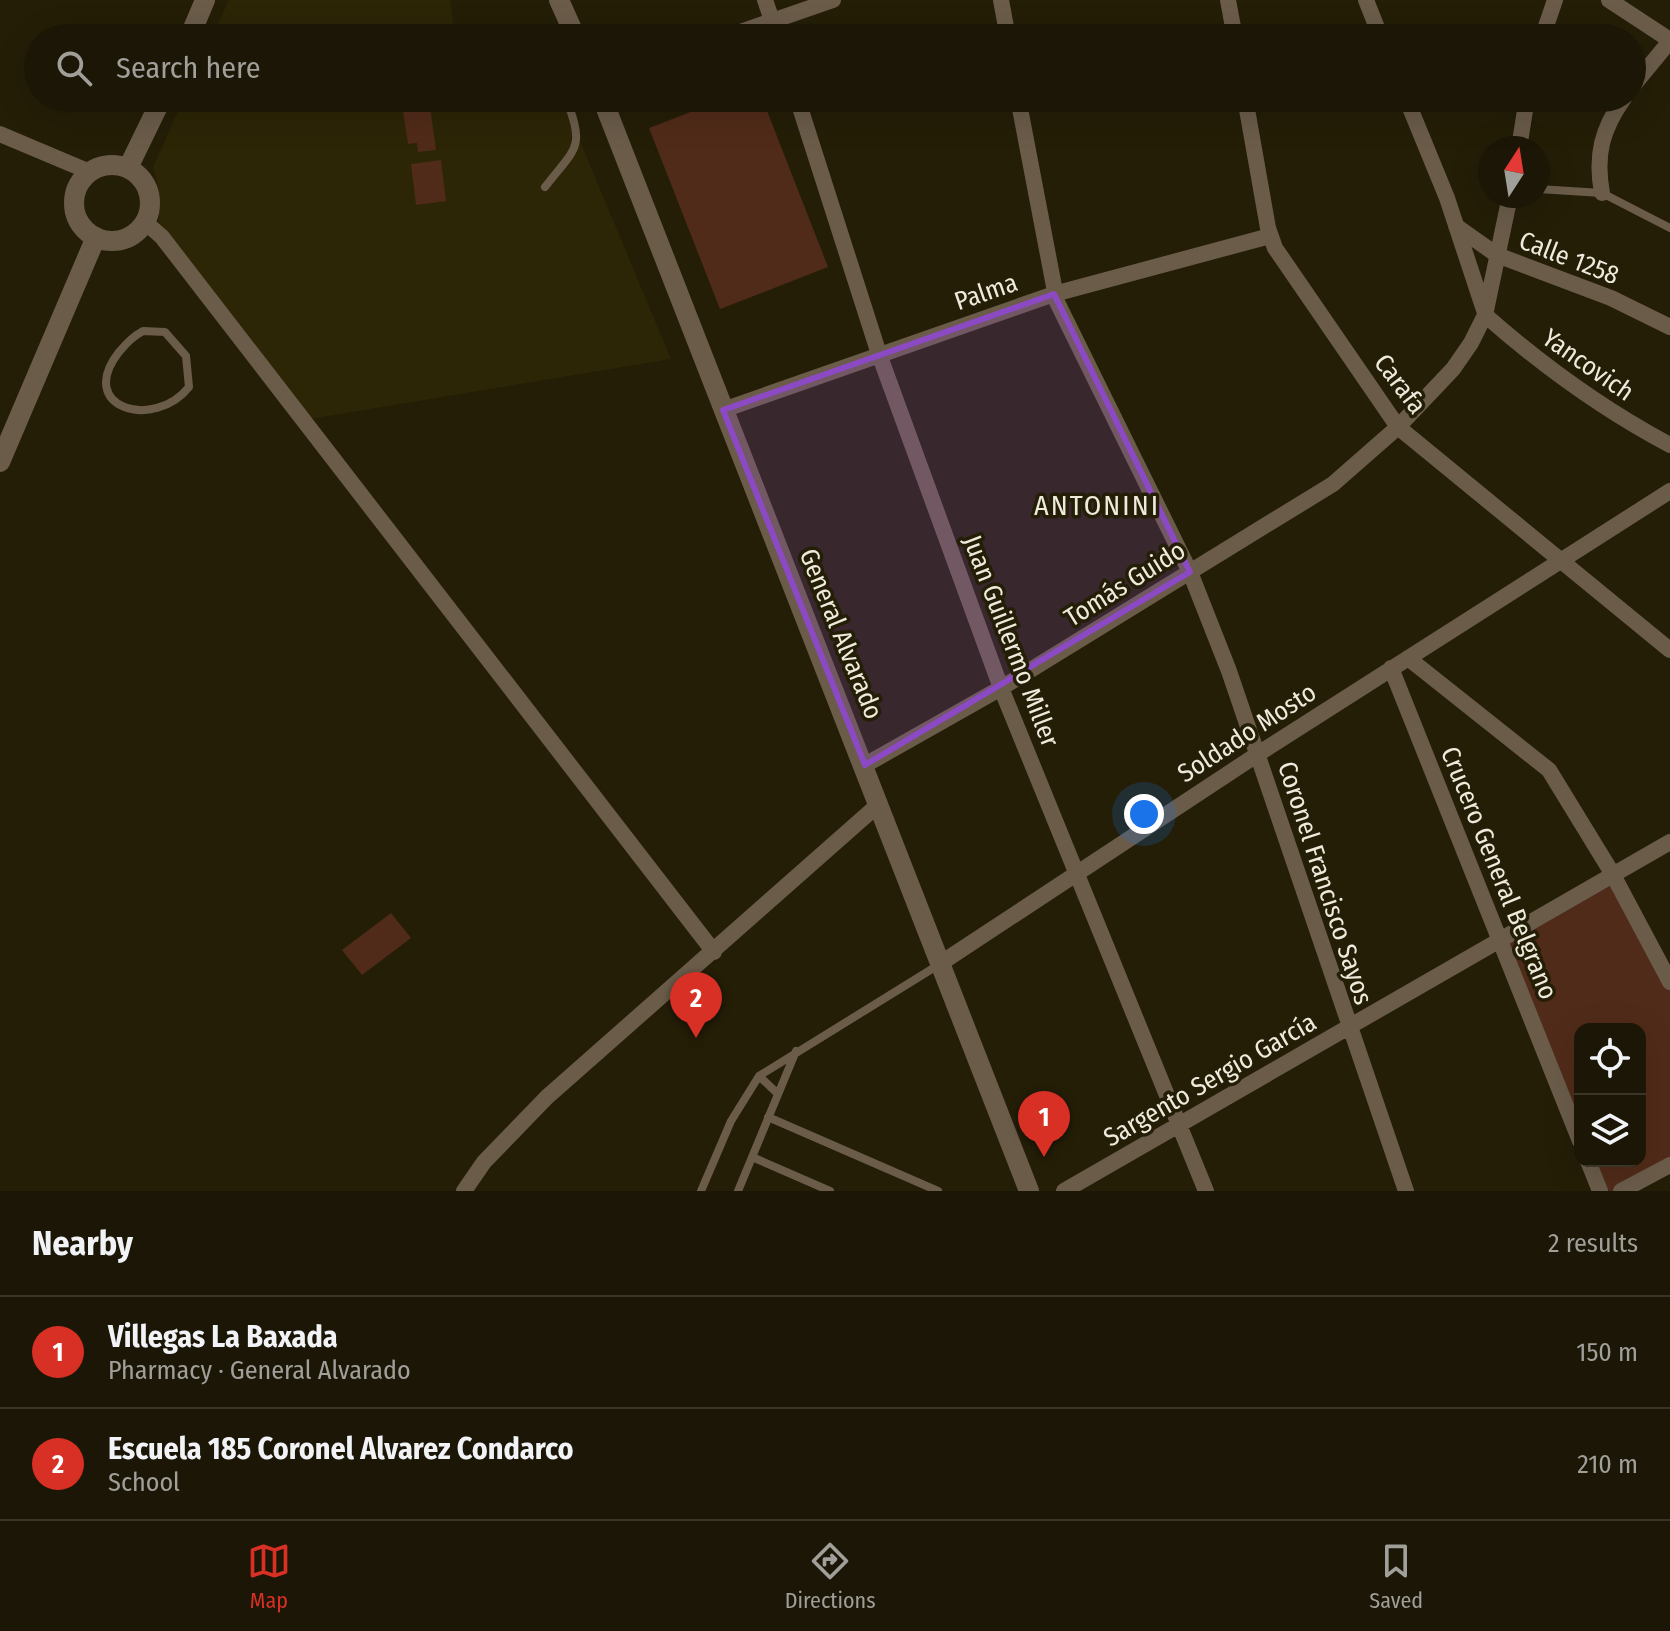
<!DOCTYPE html>
<meta charset="utf-8">
<style>
body{margin:0;font-family:"Fira Sans Condensed",sans-serif;background:#241f0f;color:#f1f3f6}
.controls{position:absolute;right:24px;bottom:24px;display:grid;overflow:hidden;border-radius:16px;box-shadow:0 8px 32px #0002}
.controls button{width:72px;height:72px;display:grid;place-items:center;padding:0;border:0;border-bottom:2px solid #393527;background:#1b1605;color:#f1f3f6;font:40px sans-serif}
.compass{position:absolute;left:1478px;top:136px;width:72px;height:72px;border-radius:50%;background:#1b1605;box-shadow:0 8px 32px #0002;rotate:12deg}
.you{position:absolute;left:1144px;top:814px;width:28px;height:28px;margin:-20px;border:6px solid #fff;border-radius:50%;background:#1a73e8;box-shadow:0 0 0 12px #1a73e833}
.badge{display:grid;place-items:center;width:52px;height:52px;border-radius:50%;background:#d93025;color:#fff;font-size:26px;font-weight:700}
.pin{position:absolute;translate:-50% -66px;filter:drop-shadow(0 2px 4px #0008)}
.pin::after{content:'';position:absolute;top:42px;width:28px;height:24px;background:inherit;clip-path:polygon(0 0,100% 0,50% 100%)}
.list{margin:0;padding:0;list-style:none}
h2{display:flex;justify-content:space-between;align-items:center;height:104px;margin:0;padding:0 32px;font-size:34px}
h2 small{font-size:26px;font-weight:400;color:#a09f9a}
.list li{display:grid;grid-template-columns:52px 1fr auto;gap:24px;align-items:center;box-sizing:border-box;height:112px;padding:0 32px;border-top:2px solid #393527}
.list b{display:block;font-size:30px;white-space:nowrap}
.list p{margin:0;font-size:26px;white-space:nowrap;color:#a09f9a}
.list em{font-size:26px;font-style:normal;color:#a09f9a}
.icon{flex:none;width:44px;height:44px;fill:none;stroke:currentColor;stroke-width:2;stroke-linecap:round;stroke-linejoin:round}
.map{position:relative;flex:none;width:1670px;height:1191px;overflow:hidden}
.search{position:absolute;background:#1b1605;box-shadow:0 8px 32px #0002;left:24px;right:24px;top:24px;height:88px;display:flex;align-items:center;gap:20px;box-sizing:border-box;padding:0 28px;border-radius:44px;color:#a09f9a;font-size:30px}
.sheet{height:328px;background:#1b1605}
nav{display:flex;justify-content:space-around;align-items:center;box-sizing:border-box;height:112px;border-top:2px solid #393527;background:#1b1605;font-size:22px;color:#a09f9a}
nav a{display:grid;justify-items:center;gap:4px}
nav .on{color:#d93025}
.map>svg:first-child{display:block}
.built{fill:#2c2506}
.green{fill:#512b19}
.lines{fill:none;stroke-linecap:round;stroke-linejoin:round}
.service{stroke:#6b5c4a;stroke-width:8}
.minor{stroke:#6b5c4a;stroke-width:16}
.tertiary{stroke:#6b5c4a;stroke-width:20}
.marked{fill:#8c49c4;fill-opacity:0.2;stroke:#8c49c4;stroke-width:6;stroke-linejoin:round}
.labels{text-anchor:middle;dominant-baseline:central;stroke-width:7;stroke-linejoin:round;paint-order:stroke}
.street-label{font-size:26px;fill:#eeebdd;stroke:#241e07}
.neighbourhood-label{font-size:28px;letter-spacing:2px;fill:#eeebdd;stroke:#241e07}
</style>
<div class="map">
<svg width="1670" height="1191" viewBox="0 0 1670 1191">
<rect width="100%" height="100%" fill="#241e07"/>
<path class="built" d="M229,0h221l5,38h-244z
M531,26l5,12h-54z
M184,98h378l109,261 -361,60 -151,-196v-32l-6,-24z"/>
<path class="green" d="M727,98h35l66,169 -108,42 -71,-181z
M430,107l6,43 -18,2 -1,-9 -9,1 -5,-33z
M441,160l5,41 -30,4 -5,-41z
M1612,873l58,109v183l-49,26h-21l-12,-30h52v-132h-60v112l-79,-202z
M391,913l20,25 -49,37 -20,-25z"/>
<g class="lines">
<path class="service" d="M528,38l12,-8 3,8
M163,98c30,15 58,6 90,0
M545,187c32,-41 40,-38 21,-89
M1538,189l64,4 68,35
M143,331l22,1 21,24 3,31c-35,44 -114,21 -70,-35 8,-9 13,-15 24,-21z
M759,1076l18,17
M768,1117l170,74
M752,1157l78,34
M701,1191l30,-70 28,-45 181,-112
M738,1191l58,-140"/>
<path class="minor" d="M765,0l13,38
M1001,0l7,38
M1228,0l7,38
M1366,0l15,38
M1609,0l61,40
M723,38l110,-38
M1542,38l13,-38
M1632,87l38,-46
M797,98l82,256 122,334 205,503
M1018,98l39,204 133,270 39,99 177,520
M1245,98l23,130 7,20 123,179 272,223
M1406,98l41,100 37,112
M0,134l90,38
M1519,148l8,-50
M1602,193c-7,-38 0,-64 22,-95
M145,222l17,15 552,715
M1456,226l41,29 114,43 59,29
M1485,315c58,51 117,94 185,130
M723,410l331,-116 216,-58
M1408,658l141,112 63,103 58,109
M1391,668l189,473
M865,765l136,-77 332,-204 65,-57 55,-58 18,-26 14,-28 25,-119
M941,963l317,-209 412,-263
M1588,1161l12,30
M464,1191l20,-29 63,-65 332,-293
M1064,1191l606,-349
M1621,1191l49,-26"/>
<path class="tertiary" d="M559,0l17,38
M189,38l16,-38
M602,98l427,1093
M74 203a38 38 0 1 1 76 0a38 38 0 1 1-76 0Z
M128,168l34,-70
M0,462l96,-225"/>
</g>
<path class="marked" d="M1054,294l136,278 -325,193 -142,-355z"/>
<g class="labels">
<g class="street-label">
<text transform="translate(1569 258) rotate(21)">Calle 1258</text>
<text transform="translate(986 292) rotate(-19)">Palma</text>
<text transform="translate(1588 365) rotate(35)">Yancovich</text>
<text transform="translate(1400 384) rotate(53)">Carafa</text>
<text transform="translate(1125 584) rotate(-32)">Tomás Guido</text>
<text transform="translate(841 634) rotate(68)">General Alvarado</text>
<text transform="translate(1011 641) rotate(69)">Juan Guillermo Miller</text>
<text transform="translate(1247 733) rotate(-33)">Soldado Mosto</text>
<text transform="translate(1499 873) rotate(68)">Crucero General Belgrano</text>
<text transform="translate(1325 883) rotate(72)">Coronel Francisco Sayos</text>
<text transform="translate(1210 1080) rotate(-30)">Sargento Sergio García</text>
</g>
<g class="neighbourhood-label">
<text x="1097" y="505">ANTONINI</text>
</g>
</g>
</svg>
<div class="controls">
<button><svg class="icon" aria-label="locate" viewBox="0 0 24 24"><circle cx="12" cy="12" r="6"/><path d="M12 2v4M12 18v4M2 12h4M18 12h4"/></svg></button>
<button><svg class="icon" aria-label="layers" viewBox="0 0 24 24"><path d="M12 4l9 5-9 5-9-5zM3 14l9 5 9-5"/></svg></button>
</div>
<svg class="compass" viewBox="-18 -18 36 36"><path d="M0-13l5 13h-10z" fill="#e53935"/><path d="M0 13l5-13h-10z" fill="#a09f9a"/></svg>
<div class="you"></div>
<div class="pin badge" style="left:1044px;top:1157px">1</div>
<div class="pin badge" style="left:696px;top:1038px">2</div>
<div class="search"><svg class="icon" aria-label="search" viewBox="0 0 24 24"><circle cx="10" cy="10" r="6"/><path d="M15 15l6 6"/></svg>Search here</div>
</div>
<section class="sheet">
<h2>Nearby<small>2 results</small></h2>
<ul class="list">
<li><span class="badge">1</span><div><b>Villegas La Baxada</b><p>Pharmacy · General Alvarado</p></div><em>150 m</em></li>
<li><span class="badge">2</span><div><b>Escuela 185 Coronel Alvarez Condarco</b><p>School</p></div><em>210 m</em></li>
</ul>
</section>
<nav>
<a class="on"><svg class="icon" aria-label="map" viewBox="0 0 24 24"><path d="M3 6l6-2 6 2 6-2v14l-6 2-6-2-6 2zM9 4v14M15 6v14"/></svg>Map</a>
<a><svg class="icon" aria-label="directions" viewBox="0 0 24 24"><path d="M12 3l9 9-9 9-9-9zM9 14v-3h6M13 9l2 2-2 2"/></svg>Directions</a>
<a><svg class="icon" aria-label="saved" viewBox="0 0 24 24"><path d="M7 4h10v16l-5-4-5 4z"/></svg>Saved</a>
</nav>
